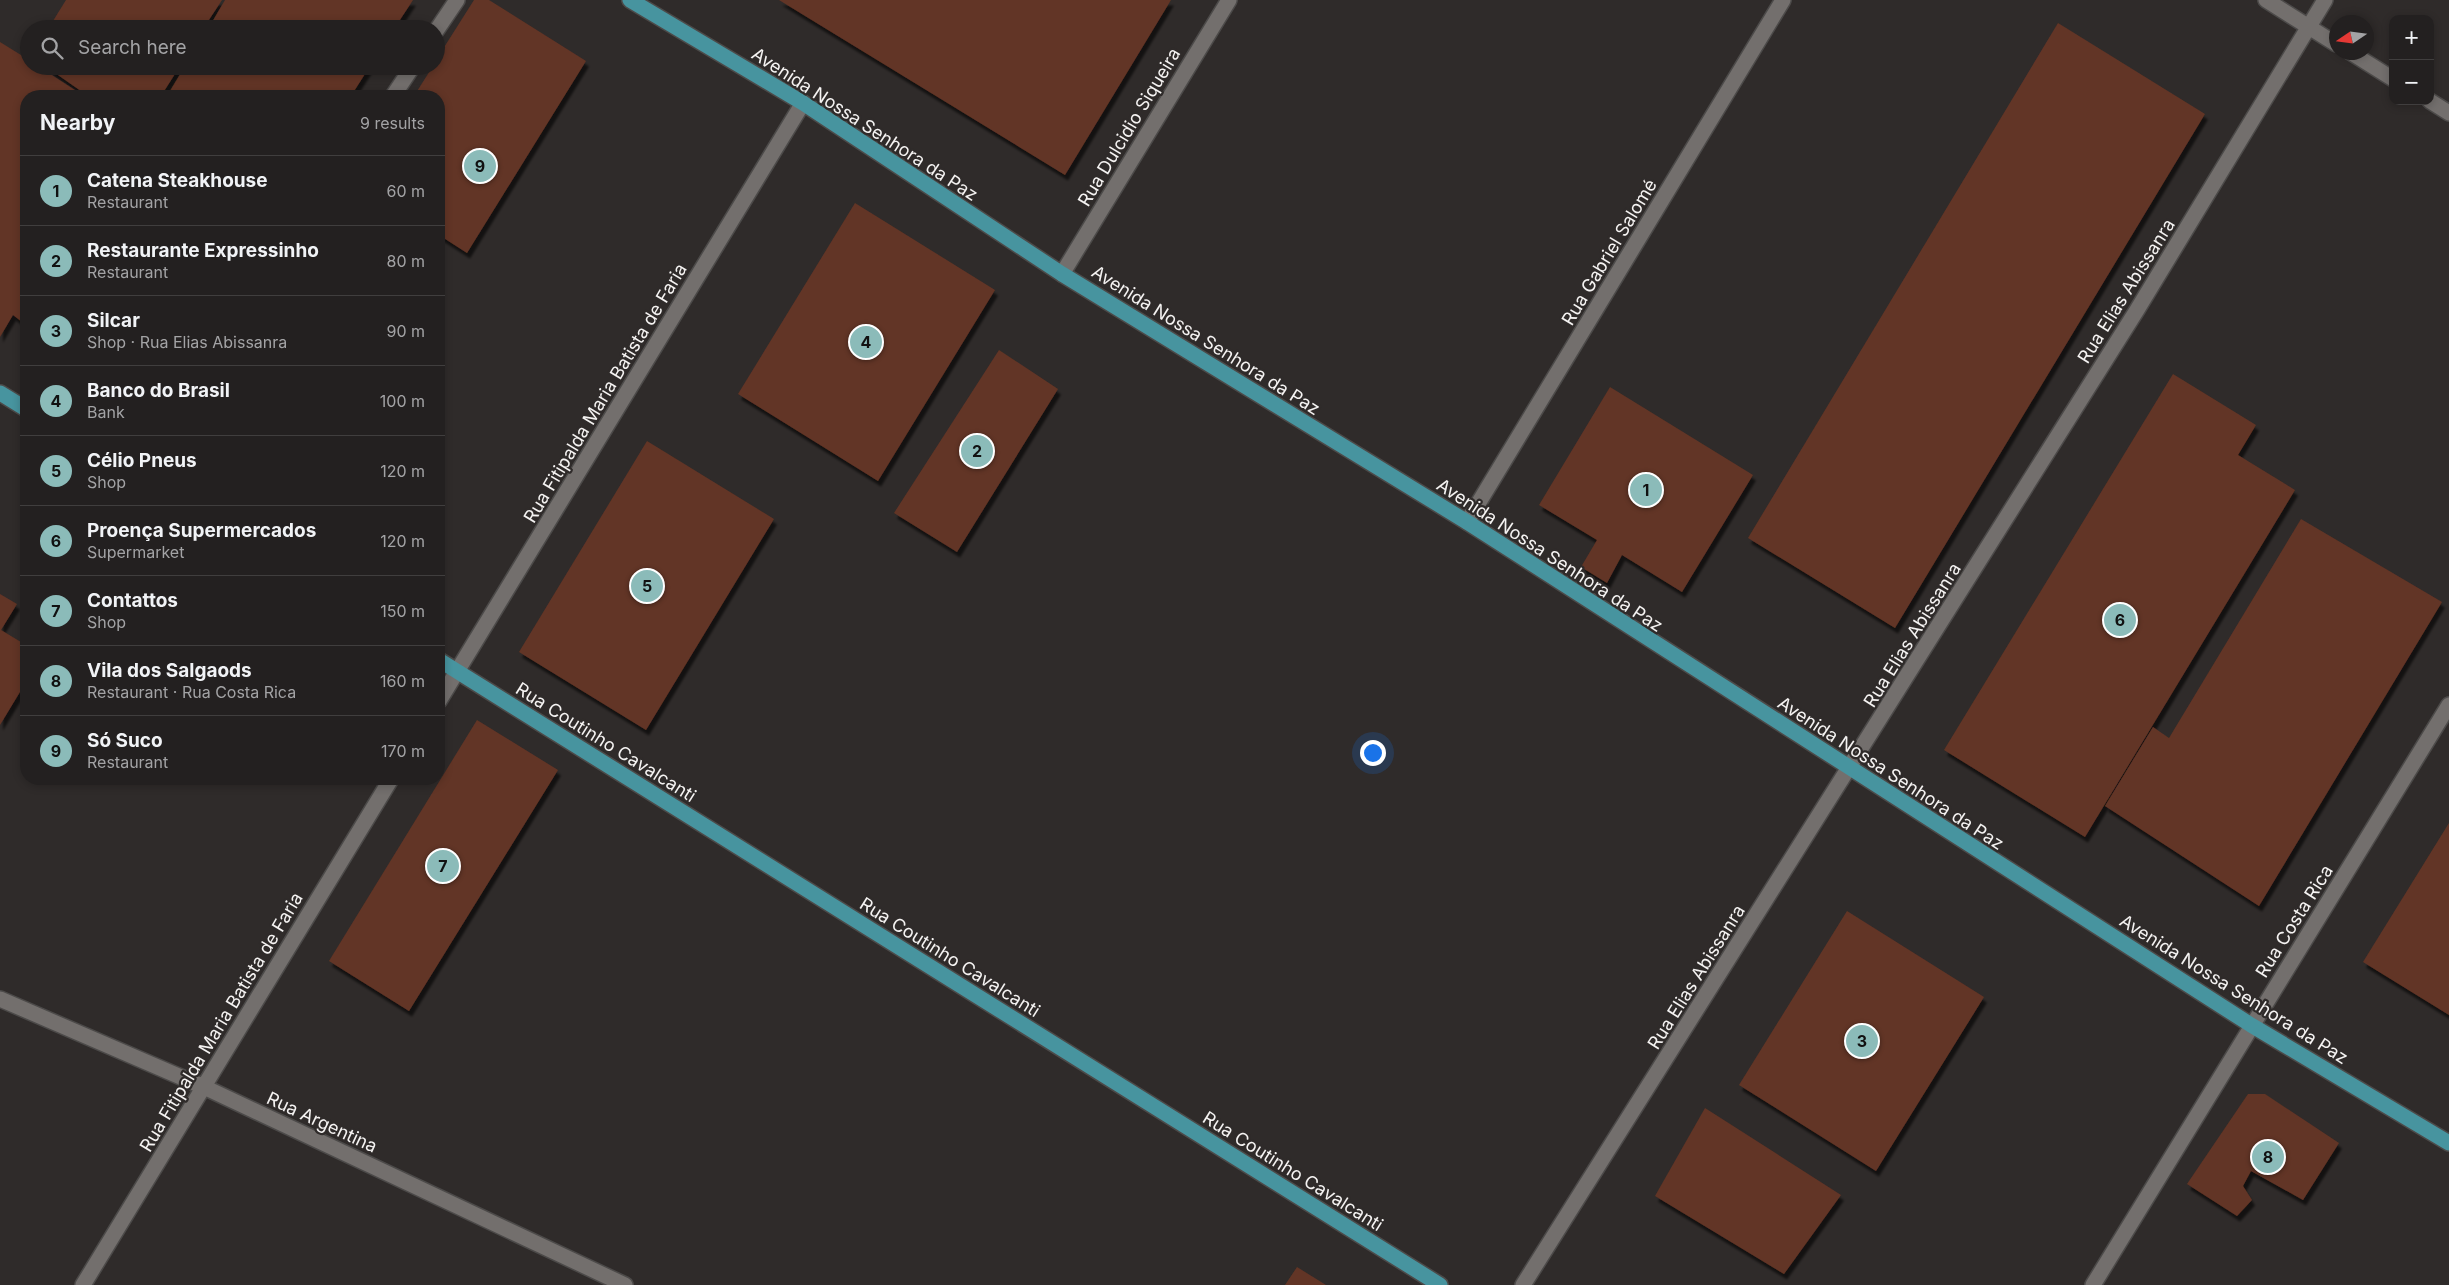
<!DOCTYPE html>
<meta charset="utf-8">
<style>
body{margin:0;font-family:Inter,sans-serif;background:#2f2d2d;color:#f1f3f6}
.controls{position:absolute;right:15px;top:15px;display:grid;overflow:hidden;border-radius:10px;box-shadow:0 2px 8px #0003}
.controls button{width:45px;height:45px;display:grid;place-items:center;padding:0;border:0;border-bottom:1px solid #403e3e;background:#232020;color:#f1f3f6;font:25px sans-serif}
.compass{position:absolute;left:2329px;top:15px;width:45px;height:45px;border-radius:50%;background:#232020;box-shadow:0 2px 8px #0003;rotate:257deg}
.you{position:absolute;left:1372px;top:752px;width:18px;height:18px;margin:-12px;border:4px solid #fff;border-radius:50%;background:#1a73e8;box-shadow:0 0 0 8px #1a73e833}
.badge{display:grid;place-items:center;width:32px;height:32px;border-radius:50%;background:#8bbbb9;color:#111;font-size:16px;font-weight:700}
.pin{position:absolute;translate:-50% -50%;border:2px solid #fff;box-shadow:0 1px 5px #0006}
.list{margin:0;padding:0;list-style:none}
h2{display:flex;justify-content:space-between;align-items:center;height:65px;margin:0;padding:0 20px;font-size:21px}
h2 small{font-size:16px;font-weight:400;color:#a3a3a5}
.list li{display:grid;grid-template-columns:32px 1fr auto;gap:15px;align-items:center;box-sizing:border-box;height:70px;padding:0 20px;border-top:1px solid #403e3e}
.list b{display:block;font-size:19px;white-space:nowrap}
.list p{margin:0;font-size:16px;white-space:nowrap;color:#a3a3a5}
.list em{font-size:16px;font-style:normal;color:#a3a3a5}
.icon{flex:none;width:28px;height:28px;fill:none;stroke:currentColor;stroke-width:2;stroke-linecap:round;stroke-linejoin:round}
.map{position:relative;flex:none;width:2449px;height:1285px;overflow:hidden}
.search{position:absolute;background:#232020;box-shadow:0 2px 8px #0003;left:20px;top:20px;width:425px;height:55px;display:flex;align-items:center;gap:12px;box-sizing:border-box;padding:0 18px;border-radius:28px;color:#a3a3a5;font-size:19px}
.panel{position:absolute;background:#232020;box-shadow:0 2px 8px #0003;left:20px;top:90px;width:425px;height:695px;border-radius:20px}
.map>svg:first-child{display:block}
.building{fill:#623425;filter:url(#shadow)}
.lines{fill:none;stroke-linecap:round;stroke-linejoin:round}
.minor-casing{stroke:#4c4a49;stroke-width:18}
.major-casing{stroke:#4c4a49;stroke-width:18}
.minor{stroke:#736f6d;stroke-width:15}
.major{stroke:#47949f;stroke-width:15}
.labels{text-anchor:middle;dominant-baseline:central;stroke-width:4.5;stroke-linejoin:round;paint-order:stroke}
.street-label{font-size:18px;fill:#f5f3f2;stroke:#2f2b2a}
</style>
<div class="map">
<svg width="2449" height="1285" viewBox="0 0 2449 1285">
<defs>
<filter id="shadow"><feDropShadow dx="3" dy="5.5" stdDeviation="1" flood-color="#0009"/></filter>
</defs>
<rect width="100%" height="100%" fill="#2f2b2a"/>
<path class="building" d="M66,0h156l-19,29h-155z
M225,0h188l-19,29h-186z
M474,0h15l97,61 -119,192 -28,-18v-139h-25l19,-30h3v-6z
M779,0h392l-106,175z
M2058,23l147,91 -310,514 -147,-90z
M0,42l29,18v6h9l46,30h-58v229l-13,-10 -13,22z
M45,66h135l-19,30h-73z
M185,66h185l-19,30h-184z
M855,203l140,87 -117,191 -140,-87z
M999,350l59,39 -101,163 -63,-39z
M2173,374l83,51 -18,30 57,35 -210,347 -141,-87z
M1610,387l143,88 -71,117 -60,-37 -15,28 -26,-16 16,-27 -58,-35z
M647,441l127,78 -128,211 -127,-78z
M2301,519l141,83 -183,304 -154,-100 48,-79 16,11z
M0,594l17,10 -16,26 25,15v37l-26,43z
M477,720l81,50 -149,241 -80,-50z
M2449,823v192l-86,-53z
M1847,911l137,86 -108,174 -137,-86z
M2248,1094h17l74,49 -36,57 -52,-29 -8,15 9,14 -15,16 -50,-32z
M1705,1108l136,87 -57,79 -129,-78z
M1297,1267l29,18h-41z"/>
<g class="lines">
<g class="minor-casing">
<path id="minor" d="M2266,0l70,44
M436,31l21,-31
M2350,52l43,27
M393,96l20,-30
M2430,101l19,12
M1062,274l167,-274
M1467,522l316,-522
M439,701l364,-598
M0,999l204,88 421,198
M83,1285l308,-506
M1523,1285l614,-975 188,-310
M2093,1285l356,-580"/>
</g>
<g class="major-casing">
<path id="major" d="M630,0l173,103 259,171 405,248 784,503 198,118
M0,393l26,16
M439,660l1001,625"/>
</g>
<use href="#minor" class="minor"/>
<use href="#major" class="major"/>
</g>
<g class="labels">
<g class="street-label">
<text transform="translate(865 124) rotate(33)">Avenida Nossa Senhora da Paz</text>
<text transform="translate(1129 127) rotate(-59)">Rua Dulcidio Siqueira</text>
<text transform="translate(1609 252) rotate(-59)">Rua Gabriel Salomé</text>
<text transform="translate(2126 291) rotate(-58)">Rua Elias Abissanra</text>
<text transform="translate(1206 340) rotate(32)">Avenida Nossa Senhora da Paz</text>
<text transform="translate(605 393) rotate(-59)">Rua Fitipalda Maria Batista de Faria</text>
<text transform="translate(1550 555) rotate(33)">Avenida Nossa Senhora da Paz</text>
<text transform="translate(1912 635) rotate(-58)">Rua Elias Abissanra</text>
<text transform="translate(606 742) rotate(32)">Rua Coutinho Cavalcanti</text>
<text transform="translate(1891 773) rotate(33)">Avenida Nossa Senhora da Paz</text>
<text transform="translate(2294 921) rotate(-58)">Rua Costa Rica</text>
<text transform="translate(950 957) rotate(32)">Rua Coutinho Cavalcanti</text>
<text transform="translate(1696 977) rotate(-58)">Rua Elias Abissanra</text>
<text transform="translate(2234 989) rotate(32)">Avenida Nossa Senhora da Paz</text>
<text transform="translate(221 1022) rotate(-59)">Rua Fitipalda Maria Batista de Faria</text>
<text transform="translate(322 1122) rotate(25)">Rua Argentina</text>
<text transform="translate(1293 1171) rotate(32)">Rua Coutinho Cavalcanti</text>
</g>
</g>
</svg>
<div class="controls">
<button>+</button>
<button>−</button>
</div>
<svg class="compass" viewBox="-18 -18 36 36"><path d="M0-13l5 13h-10z" fill="#e53935"/><path d="M0 13l5-13h-10z" fill="#a3a3a5"/></svg>
<div class="you"></div>
<div class="pin badge" style="left:1646px;top:490px">1</div>
<div class="pin badge" style="left:977px;top:451px">2</div>
<div class="pin badge" style="left:1862px;top:1041px">3</div>
<div class="pin badge" style="left:866px;top:342px">4</div>
<div class="pin badge" style="left:647px;top:586px">5</div>
<div class="pin badge" style="left:2120px;top:620px">6</div>
<div class="pin badge" style="left:443px;top:866px">7</div>
<div class="pin badge" style="left:2268px;top:1157px">8</div>
<div class="pin badge" style="left:480px;top:166px">9</div>
<div class="search"><svg class="icon" aria-label="search" viewBox="0 0 24 24"><circle cx="10" cy="10" r="6"/><path d="M15 15l6 6"/></svg>Search here</div>
<section class="panel">
<h2>Nearby<small>9 results</small></h2>
<ul class="list">
<li><span class="badge">1</span><div><b>Catena Steakhouse</b><p>Restaurant</p></div><em>60 m</em></li>
<li><span class="badge">2</span><div><b>Restaurante Expressinho</b><p>Restaurant</p></div><em>80 m</em></li>
<li><span class="badge">3</span><div><b>Silcar</b><p>Shop · Rua Elias Abissanra</p></div><em>90 m</em></li>
<li><span class="badge">4</span><div><b>Banco do Brasil</b><p>Bank</p></div><em>100 m</em></li>
<li><span class="badge">5</span><div><b>Célio Pneus</b><p>Shop</p></div><em>120 m</em></li>
<li><span class="badge">6</span><div><b>Proença Supermercados</b><p>Supermarket</p></div><em>120 m</em></li>
<li><span class="badge">7</span><div><b>Contattos</b><p>Shop</p></div><em>150 m</em></li>
<li><span class="badge">8</span><div><b>Vila dos Salgaods</b><p>Restaurant · Rua Costa Rica</p></div><em>160 m</em></li>
<li><span class="badge">9</span><div><b>Só Suco</b><p>Restaurant</p></div><em>170 m</em></li>
</ul>
</section>
</div>
